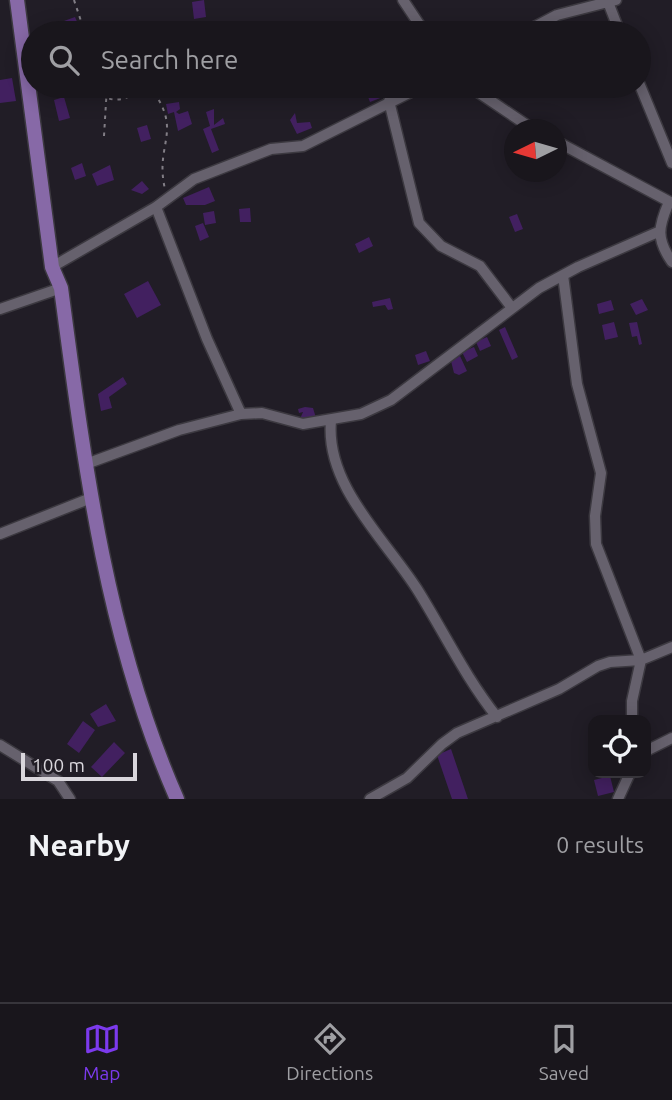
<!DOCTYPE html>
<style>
body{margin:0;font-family:Ubuntu,sans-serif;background:#262329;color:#f1f3f6}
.controls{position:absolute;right:21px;bottom:21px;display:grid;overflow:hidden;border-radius:14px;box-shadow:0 4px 18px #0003}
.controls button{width:63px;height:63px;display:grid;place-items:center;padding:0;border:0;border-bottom:2px solid #37353b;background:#19161c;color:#f1f3f6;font:35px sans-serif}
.compass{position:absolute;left:504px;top:119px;width:63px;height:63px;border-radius:50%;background:#19161c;box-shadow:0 4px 18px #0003;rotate:265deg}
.scale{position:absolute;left:21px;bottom:18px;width:116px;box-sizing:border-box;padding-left:7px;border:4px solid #d9d6dc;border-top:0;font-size:19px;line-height:24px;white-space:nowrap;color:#d9d6dc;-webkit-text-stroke:5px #211d26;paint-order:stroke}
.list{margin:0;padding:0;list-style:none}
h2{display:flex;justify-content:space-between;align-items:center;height:91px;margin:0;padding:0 28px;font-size:30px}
h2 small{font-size:23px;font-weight:400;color:#9f9fa3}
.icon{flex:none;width:38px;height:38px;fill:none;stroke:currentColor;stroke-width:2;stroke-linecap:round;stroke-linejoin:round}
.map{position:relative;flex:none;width:672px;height:799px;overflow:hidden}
.search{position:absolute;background:#19161c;box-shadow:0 4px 18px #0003;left:21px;right:21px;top:21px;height:77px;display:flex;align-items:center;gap:18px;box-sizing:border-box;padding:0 24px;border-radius:38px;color:#9f9fa3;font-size:26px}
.sheet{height:203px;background:#19161c}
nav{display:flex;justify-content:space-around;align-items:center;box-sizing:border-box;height:98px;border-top:2px solid #37353b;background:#19161c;font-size:19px;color:#9f9fa3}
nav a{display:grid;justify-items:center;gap:4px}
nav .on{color:#7c3aed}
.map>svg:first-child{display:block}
.building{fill:#422060}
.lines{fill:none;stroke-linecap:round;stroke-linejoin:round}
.minor-casing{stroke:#3c3940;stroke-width:13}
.major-casing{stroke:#3c3940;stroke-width:17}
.path{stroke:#827e86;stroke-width:2;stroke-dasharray:3.5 5;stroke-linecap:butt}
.minor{stroke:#66616d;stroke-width:10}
.major{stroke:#8769a7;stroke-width:14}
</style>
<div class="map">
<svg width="672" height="799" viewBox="0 0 672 799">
<rect width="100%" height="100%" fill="#211d26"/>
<path class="building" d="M204,0l2,17 -12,2 -2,-17z
M75,17l6,14 -12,2 -5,-12z
M12,78l4,23 -16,2v-23z
M372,86h9l-6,2 2,6 9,-4 2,5 -18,7 -5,-13z
M64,97l6,21 -11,3 -5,-21z
M179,102l1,7 -4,3 3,2 9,-3 4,13 -14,7 -4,-19 -6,2 -2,-10z
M214,109v16l9,-7 2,6 -14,5 8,21 -7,3 -9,-24 7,-3 -4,-14z
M295,113l2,10 13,-1 2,6 -15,6 -7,-14z
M147,125l4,14 -10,3 -4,-14z
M82,163l4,13 -11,4 -4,-12z
M110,165l4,15 -17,6 -5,-12z
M142,181l7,8 -7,5 -11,-4z
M209,187l6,14 -10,4h-19l-3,-7z
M250,208l1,14h-11l-1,-13z
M214,211l2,12 -11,2 -2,-12z
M517,214l6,15 -8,3 -6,-15z
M203,223l6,14 -9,4 -5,-15z
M369,237l4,9 -14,7 -4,-9z
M148,281l13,24 -24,13 -13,-24z
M390,298l3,11 -5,1 -3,-5 -12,2 -1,-5z
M642,299l6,11 -12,5 -6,-11z
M611,300l3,10 -15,4 -2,-10z
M614,322l4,15 -13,3 -3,-15z
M637,322l5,22 -3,1 -2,-9 -5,1 -3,-14z
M505,327l13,30 -6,3 -13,-30z
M487,337l4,9 -11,5 -4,-9z
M474,347l4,9 -11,6 -5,-10z
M426,351l4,10 -12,4 -3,-10z
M460,356l7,15 -8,4 -5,-2 -3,-12z
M123,377l4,7 -18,13 3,11 -11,3 -3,-17z
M305,407l8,1 3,10 -16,1 3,-7 -4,1 -1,-4z
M106,704l10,17 -18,6 -8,-13z
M83,721l12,9 -16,23 -12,-9z
M114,742l11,11 -23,24 -11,-10z
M451,749l17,50h-16l-15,-44z
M610,776l4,16 -16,4 -4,-16z"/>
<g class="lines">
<g class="minor-casing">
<path id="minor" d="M403,0l22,33
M608,2l12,31
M523,33l34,-18 59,-15
M639,83l33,80
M469,86l65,44
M389,101l30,122 22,23 39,20 32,42
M556,141l116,62
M669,202c-11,25 -13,37 3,60
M156,207l51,132 34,75
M52,267l104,-60 38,-28 77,-30 32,-3 120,-60
M563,275l14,109 24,89 -6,43 1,28 45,116 -9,41v19
M0,309l61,-21
M331,421c-6,64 54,118 86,168 27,43 48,88 80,128
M86,464l93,-34 62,-16 21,-1 41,11 58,-10 30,-14 148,-112 39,-21 80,-35
M0,534l91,-36
M0,745l58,36 12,18
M646,751l26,-13
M370,799l37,-21 35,-34 15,-11 102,-44 39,-23 12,-4 31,-2 31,-13
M618,799l12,-26"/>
</g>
<g class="major-casing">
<path id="major" d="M17,0l35,267 9,21c23,173 45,350 116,511"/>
</g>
<path class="path" d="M74,0l11,33
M87,86c27,20 33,16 61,1
M149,86c36,45 5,57 16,103
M104,136l3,-50"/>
<use href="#minor" class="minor"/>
<use href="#major" class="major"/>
</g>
</svg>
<div class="controls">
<button><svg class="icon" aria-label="locate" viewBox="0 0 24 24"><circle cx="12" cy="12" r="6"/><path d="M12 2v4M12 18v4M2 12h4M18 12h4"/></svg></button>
</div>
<svg class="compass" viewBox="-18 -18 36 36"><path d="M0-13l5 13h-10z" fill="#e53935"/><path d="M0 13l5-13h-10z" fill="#9f9fa3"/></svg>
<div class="scale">100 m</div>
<div class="search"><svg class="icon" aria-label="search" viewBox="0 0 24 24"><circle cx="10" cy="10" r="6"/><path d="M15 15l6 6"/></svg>Search here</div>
</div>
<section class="sheet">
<h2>Nearby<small>0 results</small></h2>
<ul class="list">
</ul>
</section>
<nav>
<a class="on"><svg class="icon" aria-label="map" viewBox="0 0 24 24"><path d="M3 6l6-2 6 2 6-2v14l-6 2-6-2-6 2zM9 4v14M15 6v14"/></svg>Map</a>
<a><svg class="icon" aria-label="directions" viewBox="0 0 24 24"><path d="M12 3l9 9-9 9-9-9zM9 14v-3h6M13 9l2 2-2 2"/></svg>Directions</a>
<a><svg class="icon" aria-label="saved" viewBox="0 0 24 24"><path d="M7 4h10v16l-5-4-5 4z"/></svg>Saved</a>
</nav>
